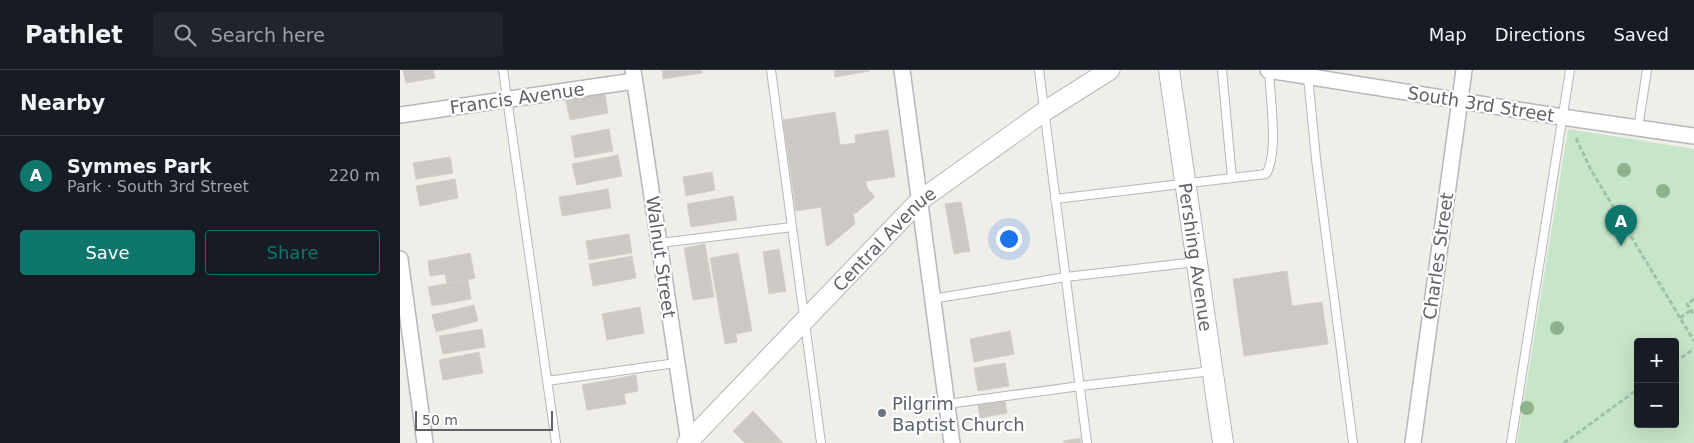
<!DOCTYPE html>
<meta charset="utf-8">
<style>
body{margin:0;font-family:"DejaVu Sans",sans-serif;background:#20242c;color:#f1f3f6}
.controls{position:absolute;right:15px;bottom:15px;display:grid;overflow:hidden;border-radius:5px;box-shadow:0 5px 20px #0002}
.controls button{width:45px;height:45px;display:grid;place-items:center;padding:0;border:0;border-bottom:1px solid #363941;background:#171b24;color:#f1f3f6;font:25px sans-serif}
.scale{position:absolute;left:15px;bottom:12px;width:138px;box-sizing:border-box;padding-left:5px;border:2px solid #5f6267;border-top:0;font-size:14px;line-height:18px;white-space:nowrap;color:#5f6267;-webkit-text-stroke:4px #fff;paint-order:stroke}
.you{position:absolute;left:608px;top:168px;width:18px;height:18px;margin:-12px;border:4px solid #fff;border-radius:50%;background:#1a73e8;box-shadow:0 0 0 8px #1a73e833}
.badge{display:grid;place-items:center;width:32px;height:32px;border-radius:50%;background:#0f766e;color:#fff;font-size:16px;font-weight:700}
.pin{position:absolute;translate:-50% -41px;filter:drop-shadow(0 1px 2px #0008)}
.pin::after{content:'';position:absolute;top:26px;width:18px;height:15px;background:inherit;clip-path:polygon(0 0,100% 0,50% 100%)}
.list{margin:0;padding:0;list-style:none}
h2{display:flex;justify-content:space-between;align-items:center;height:65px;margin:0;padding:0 20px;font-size:21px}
h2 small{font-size:16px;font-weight:400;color:#9ea1a6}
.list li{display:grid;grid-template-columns:32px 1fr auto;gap:15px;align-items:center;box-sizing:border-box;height:80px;padding:0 20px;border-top:1px solid #363941}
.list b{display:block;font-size:19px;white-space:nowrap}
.list p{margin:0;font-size:16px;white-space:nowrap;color:#9ea1a6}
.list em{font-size:16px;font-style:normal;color:#9ea1a6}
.actions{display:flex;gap:10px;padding:15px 20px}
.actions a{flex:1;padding:11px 0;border:1px solid #0f766e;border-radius:5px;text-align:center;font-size:18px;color:#0f766e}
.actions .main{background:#0f766e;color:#fff}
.icon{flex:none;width:28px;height:28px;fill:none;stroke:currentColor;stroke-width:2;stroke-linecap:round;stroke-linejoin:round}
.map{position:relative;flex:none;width:1294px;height:373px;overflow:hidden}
header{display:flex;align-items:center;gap:30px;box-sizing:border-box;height:70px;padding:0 25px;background:#171b24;border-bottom:1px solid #363941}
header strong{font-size:24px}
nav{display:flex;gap:28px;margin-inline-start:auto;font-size:18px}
.search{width:350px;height:45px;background:#20242c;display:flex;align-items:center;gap:12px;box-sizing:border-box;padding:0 18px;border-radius:5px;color:#9ea1a6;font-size:19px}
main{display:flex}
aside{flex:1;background:#171b24}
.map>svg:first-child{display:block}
.green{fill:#c7e5c8;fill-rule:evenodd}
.building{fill:#ccc9c4;stroke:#d4d0c6}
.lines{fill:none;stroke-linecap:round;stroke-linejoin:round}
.service-casing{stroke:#b5b7bb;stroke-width:10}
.minor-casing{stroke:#b5b7bb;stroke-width:18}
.tertiary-casing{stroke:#b5b7bb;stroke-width:21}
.secondary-casing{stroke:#b4b6bb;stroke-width:22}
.path{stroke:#9fc3aa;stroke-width:3;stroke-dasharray:5 2.5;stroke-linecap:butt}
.service{stroke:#fff;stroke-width:8}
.minor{stroke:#fff;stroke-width:15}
.tertiary{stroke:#fff;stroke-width:19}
.secondary{stroke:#fff;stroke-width:20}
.tree{fill:#8db28c}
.worship-dot{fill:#6b7280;stroke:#fff;stroke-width:2}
.labels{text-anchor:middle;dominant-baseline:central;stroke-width:4.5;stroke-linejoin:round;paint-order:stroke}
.street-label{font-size:18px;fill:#5f6267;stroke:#fff}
.worship-label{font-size:18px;fill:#5b616d;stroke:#fff;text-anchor:start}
</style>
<header>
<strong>Pathlet</strong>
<div class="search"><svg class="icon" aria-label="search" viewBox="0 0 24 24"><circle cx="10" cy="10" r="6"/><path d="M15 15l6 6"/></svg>Search here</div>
<nav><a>Map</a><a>Directions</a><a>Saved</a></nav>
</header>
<main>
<aside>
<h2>Nearby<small></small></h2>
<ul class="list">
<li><span class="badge">A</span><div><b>Symmes Park</b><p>Park · South 3rd Street</p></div><em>220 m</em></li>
</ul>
<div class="actions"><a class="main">Save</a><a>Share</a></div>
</aside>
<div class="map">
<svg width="1294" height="373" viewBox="0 0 1294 373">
<rect width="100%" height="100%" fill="#f0eee8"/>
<path class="green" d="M1168,59l126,20v294h-177zM1238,272h37v82h-37z"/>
<path class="building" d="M3,0h30l2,8 -29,5z
M262,0h40v3l-39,6z
M434,0h35l1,1 -35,6z
M204,19l4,24 -38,7 -5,-24z
M435,42l5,33 16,-2 -1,-8 33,-5 7,47 -29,4 1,7 8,9 -19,16h-3l2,11 -27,22 -2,-1 -5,-38 -25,4 -13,-91z
M209,59l4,22 -38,7 -4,-22z
M218,85l4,21 -45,9 -5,-21z
M50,87l3,16 -37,6 -3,-16z
M312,102l3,18 -29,6 -3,-19z
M55,109l3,19 -38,8 -4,-20z
M208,119l3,19 -49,8 -3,-19z
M333,126l4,24 -46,7 -4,-23z
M561,132l9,49 -16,3 -9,-50z
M229,164l3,19 -43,7 -3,-19z
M305,174l9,53 -21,3 -9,-52z
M379,179l7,42 -17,3 -6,-42z
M70,183l5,25 -28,6 -2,-10 -15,2 -2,-15z
M338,183l14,78 -16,3 1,8 -12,2 -15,-86z
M232,186l4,22 -43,8 -4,-22z
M887,201l5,35 30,-4 6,42 -84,12 -11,-77z
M68,210l3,19 -39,7 -4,-19z
M74,235l4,16 -42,11 -4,-17z
M240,237l4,26 -37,7 -5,-26z
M82,259l3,18 -42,7 -4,-18z
M610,261l4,23 -40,8 -4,-23z
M79,282l4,21 -40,7 -4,-20z
M605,293l4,23 -31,5 -4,-23z
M236,305l2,16 -14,3 2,10 -39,6 -5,-25z
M604,325l3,18 -27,5 -3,-18z
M353,341l30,32h-38l-12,-12z
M680,368l1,5h-17v-2z"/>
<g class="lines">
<g class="service-casing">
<path id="service" d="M103,0l53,373
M371,0l50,373
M639,0l48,373
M822,0l10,108
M908,6l8,83 37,284
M1238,58l9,-58
M655,129l211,-25c13,-21 4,-78 3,-104
M260,173l132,-16
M532,229l134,-22 130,-15
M147,311l129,-18
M547,334l133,-18 132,-15
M1111,373l59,-373"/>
</g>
<g class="minor-casing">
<path id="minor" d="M233,0l56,373
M502,0l50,373
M868,0l294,47 132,19
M0,45l234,-34
M0,189l25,184
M1013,373l51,-373"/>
</g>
<g class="tertiary-casing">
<g id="tertiary">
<path id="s1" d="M287,373l232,-242 126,-90 65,-41"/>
</g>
</g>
<g class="secondary-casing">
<g id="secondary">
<path id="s2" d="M769,0l54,373"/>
</g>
</g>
<path class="path" d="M1176,68l15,32 103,171
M1294,229l-7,5 7,11
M1280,248l11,-8
M1275,292l19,-13
M1164,373l74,-54"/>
<use href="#service" class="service"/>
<use href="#minor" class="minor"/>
<use href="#tertiary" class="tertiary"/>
<use href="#secondary" class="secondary"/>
</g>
<g class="tree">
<circle cx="1224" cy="100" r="7"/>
<circle cx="1263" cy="121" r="7"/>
<circle cx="1157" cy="258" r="7"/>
<circle cx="1127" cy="338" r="7"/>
</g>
<circle class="worship-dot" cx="482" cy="343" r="5"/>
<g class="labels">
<g class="street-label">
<text transform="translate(117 28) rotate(-8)">Francis Avenue</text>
<text transform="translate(1081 34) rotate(9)">South 3rd Street</text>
<text stroke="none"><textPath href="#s1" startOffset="284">Central Avenue</textPath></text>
<text transform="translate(1038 186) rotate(-82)">Charles Street</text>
<text transform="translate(261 187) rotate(82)">Walnut Street</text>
<text stroke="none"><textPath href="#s2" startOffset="189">Pershing Avenue</textPath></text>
</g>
<g class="worship-label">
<text x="492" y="333">Pilgrim<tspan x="492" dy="21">Baptist Church</tspan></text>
</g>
</g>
</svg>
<div class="controls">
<button>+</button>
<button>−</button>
</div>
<div class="scale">50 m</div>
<div class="you"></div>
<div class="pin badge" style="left:1221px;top:176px">A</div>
</div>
</main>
